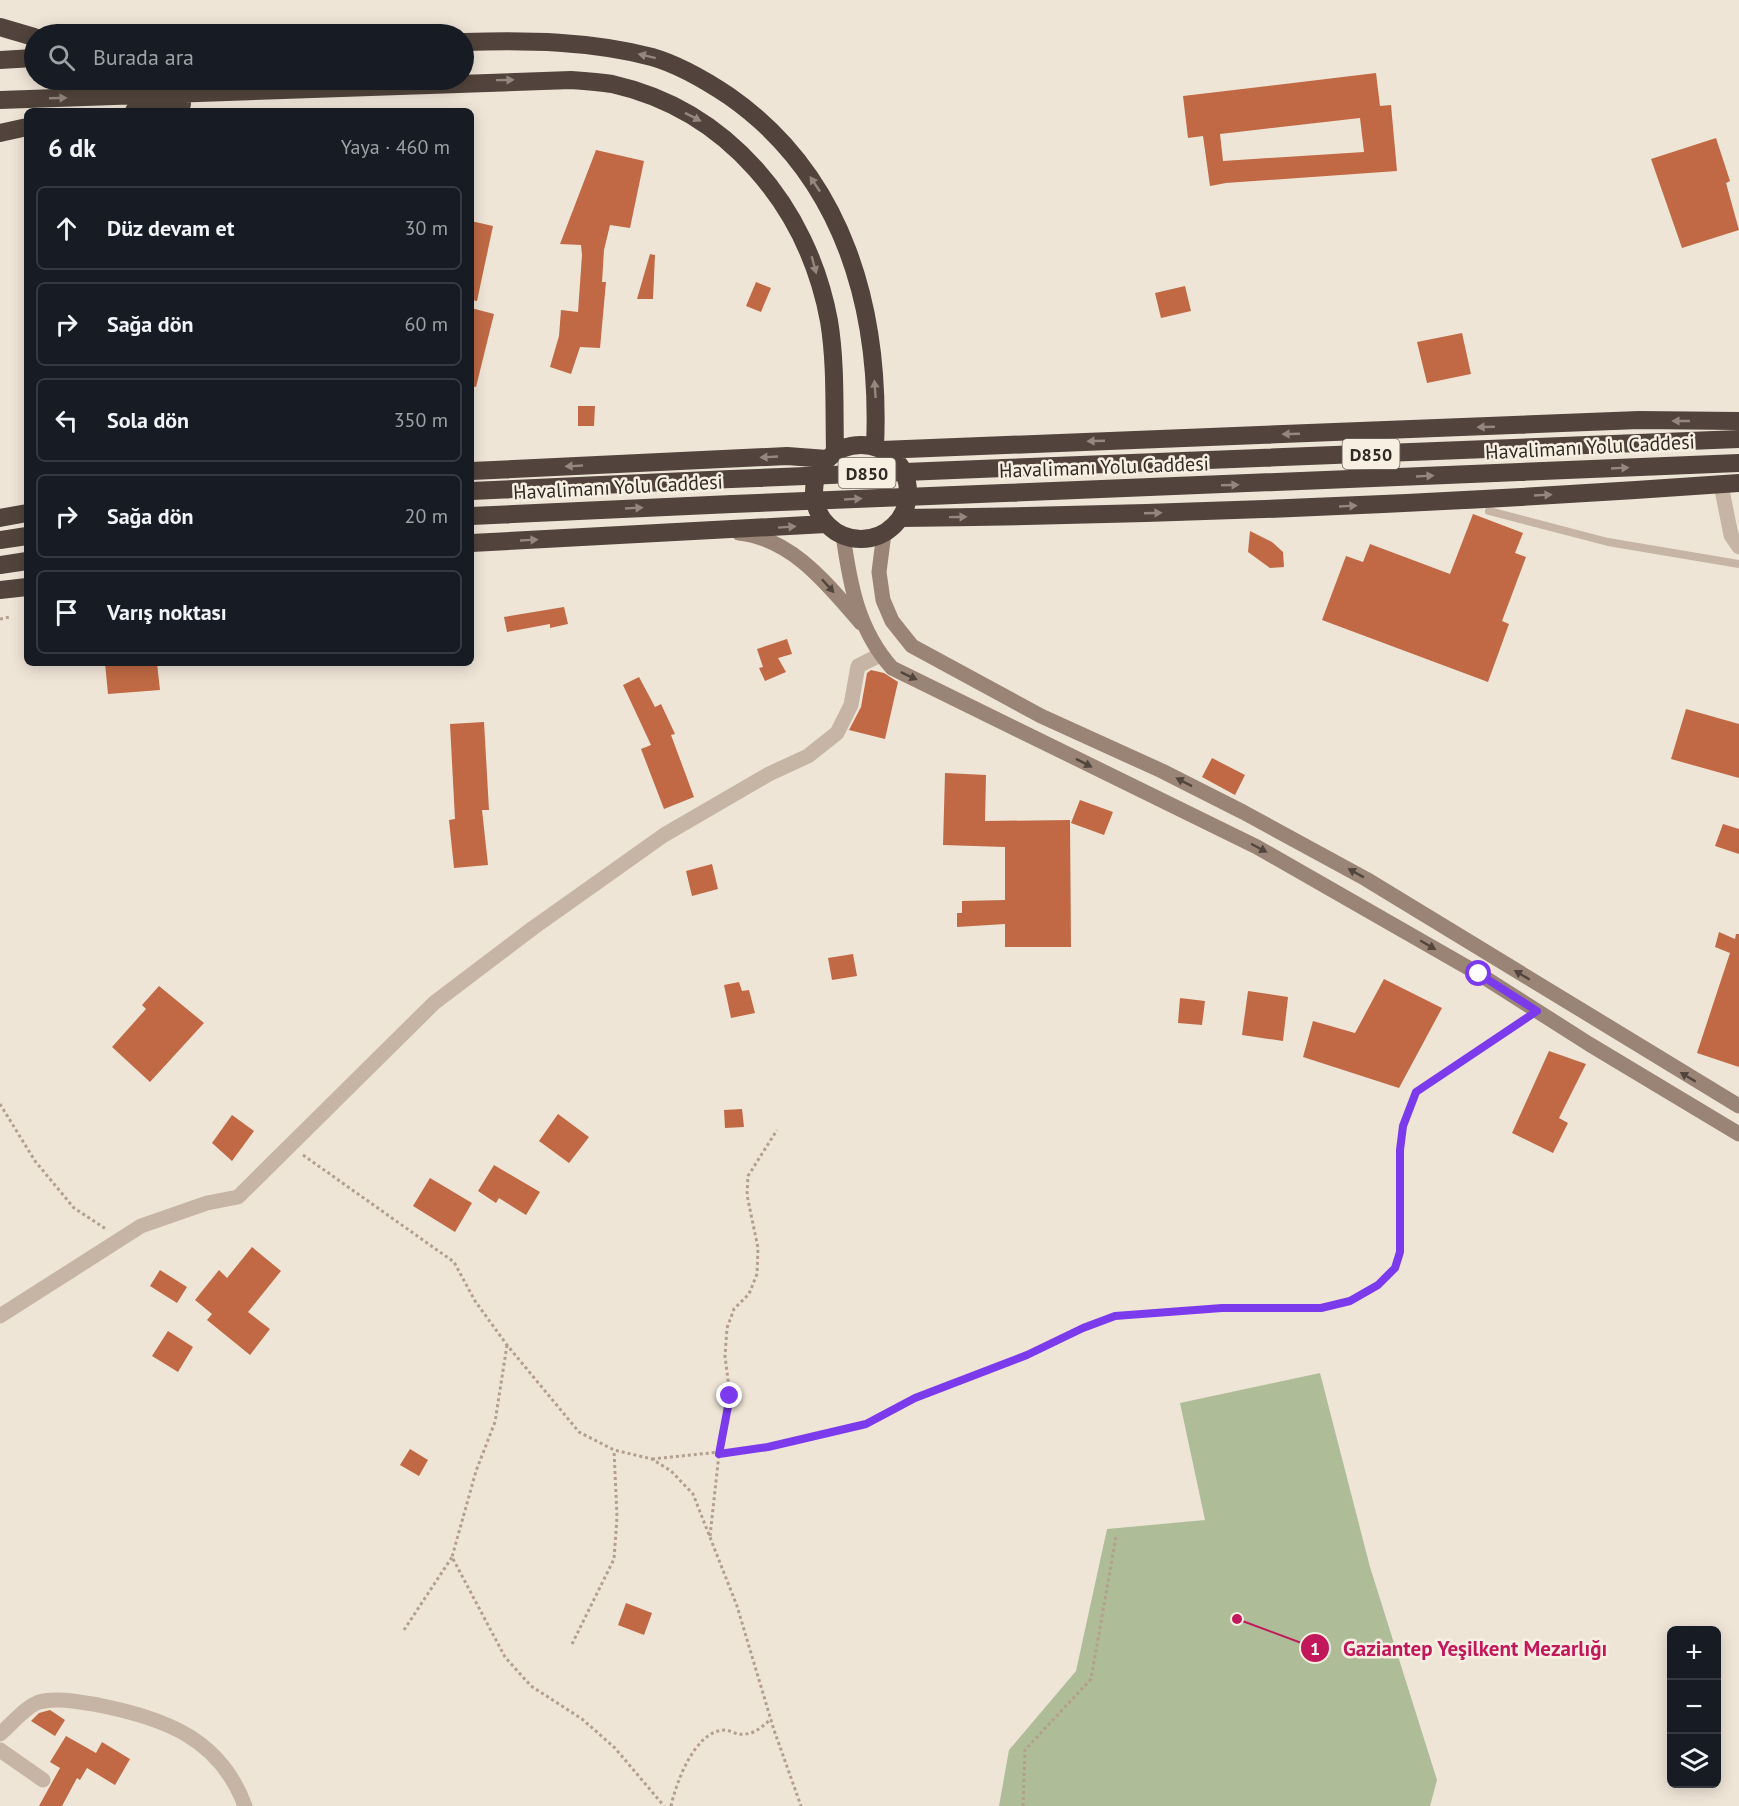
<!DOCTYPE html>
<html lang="tr">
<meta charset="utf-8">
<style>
body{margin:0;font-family:"PT Sans",sans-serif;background:#242831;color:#f1f3f6}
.controls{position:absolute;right:18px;bottom:18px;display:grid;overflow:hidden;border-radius:9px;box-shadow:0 3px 15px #0003}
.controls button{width:54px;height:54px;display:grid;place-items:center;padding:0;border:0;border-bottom:2px solid #363941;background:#171b24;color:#f1f3f6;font:30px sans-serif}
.stop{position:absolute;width:18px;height:18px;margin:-14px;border:4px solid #7c3aed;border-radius:50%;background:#fff}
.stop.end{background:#7c3aed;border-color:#fff;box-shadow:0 2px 6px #0008}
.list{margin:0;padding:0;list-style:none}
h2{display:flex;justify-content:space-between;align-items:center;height:78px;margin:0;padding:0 24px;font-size:26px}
h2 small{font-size:20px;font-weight:400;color:#9ea1a6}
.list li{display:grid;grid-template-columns:39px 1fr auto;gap:18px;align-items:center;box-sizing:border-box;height:84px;margin:0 12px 12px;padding:0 12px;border:2px solid #363941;border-radius:9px}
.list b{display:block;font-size:22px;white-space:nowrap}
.list em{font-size:20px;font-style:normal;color:#9ea1a6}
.icon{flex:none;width:33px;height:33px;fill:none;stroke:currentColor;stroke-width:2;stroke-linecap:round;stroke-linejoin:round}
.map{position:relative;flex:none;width:1739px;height:1806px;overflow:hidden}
.search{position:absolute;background:#171b24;box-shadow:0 3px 15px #0003;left:24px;top:24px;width:450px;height:66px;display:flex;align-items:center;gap:15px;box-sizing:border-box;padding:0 21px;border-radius:33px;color:#9ea1a6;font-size:22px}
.panel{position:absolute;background:#171b24;box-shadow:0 3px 15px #0003;left:24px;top:108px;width:450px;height:558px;border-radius:9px}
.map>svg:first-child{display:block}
.green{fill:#aebd98}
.building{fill:#c06944;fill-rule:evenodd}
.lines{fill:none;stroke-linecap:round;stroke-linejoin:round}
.path{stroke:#b29f8e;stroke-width:3;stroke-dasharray:3 3;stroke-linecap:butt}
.lane{stroke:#c6b5a4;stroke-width:8}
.street{stroke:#c6b5a4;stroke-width:15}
.secondary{stroke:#998475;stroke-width:15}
.highway{stroke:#52443c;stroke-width:18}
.highway-bridge{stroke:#52443c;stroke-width:18}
.oneway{fill:#94887e}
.oneway2{fill:#51453d}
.route{stroke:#7c3aed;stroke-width:8}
.labels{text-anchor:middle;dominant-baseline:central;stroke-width:5;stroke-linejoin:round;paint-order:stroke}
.shield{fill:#f7efe2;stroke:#6d655e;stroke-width:1.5}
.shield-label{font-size:18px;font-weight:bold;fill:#322a25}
.street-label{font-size:20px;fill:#322a25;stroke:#f7efe2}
.leader{fill:none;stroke:#c2185b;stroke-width:2}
.callout-dot{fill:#c2185b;stroke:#f7efe2;stroke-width:2}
.mark-label{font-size:18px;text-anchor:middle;font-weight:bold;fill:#fff}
.callout-label{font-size:21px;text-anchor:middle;font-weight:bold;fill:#c2185b;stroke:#f7efe2;stroke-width:5;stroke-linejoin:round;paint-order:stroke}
</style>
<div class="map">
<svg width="1739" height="1806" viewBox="0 0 1739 1806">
<rect width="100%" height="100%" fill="#efe5d7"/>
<path class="green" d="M1320,1373l50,194 67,213 -7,26h-431l10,-56 67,-79 31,-142 98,-9 -25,-117z"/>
<path class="building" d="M1376,73l4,33 11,-1 6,66 -171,12 -16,3 -7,-50 -15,2 -5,-42zM1360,118l4,34 -141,9 -3,-27z
M1716,138l14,43 -4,2 13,47 -57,18 -31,-89z
M596,150l48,11 -14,67 -20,-3 -6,25 -2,32h4l-6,66 -20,-1 -9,27 -21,-7 9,-31 2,-26 17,2 4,-57 -1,-10 -21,-1z
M471,221l22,5 -16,75 -6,-1z
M650,254l5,1 -2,44h-16z
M756,282l15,6 -10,24 -15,-6z
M1185,286l6,25 -30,7 -6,-25z
M471,308l23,6 -18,73 -5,-1z
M1462,333l9,41 -44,9 -10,-41z
M578,406h17l-1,20h-16z
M1473,514l50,19 -8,20 11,4 -24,64 7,3 -21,58 -166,-62 24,-64 17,6 7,-18 80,30z
M1250,531l22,11 11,10 1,15 -14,1 -22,-16z
M564,607l4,17 -18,4v-4l-43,8 -3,-15z
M787,639l5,15 -14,4 8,14 -21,9 -6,-13 4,-1 -6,-18z
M105,663h52l3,27 -52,4z
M871,670l13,3 14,9 -13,57 -36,-9 12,-23 6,-34z
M639,677l16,30 6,-3 14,30 -4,1 23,62 -30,12 -23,-60 10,-4 -28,-60z
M1686,709l53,15v54l-68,-19z
M484,722l5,88h-7l6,55 -34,3 -5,-48 6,-1 -5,-95z
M1212,758l33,17 -10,20 -33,-18z
M945,773l41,2 -1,46 85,-1 1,127h-66v-23l-48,3v-14h5v-12l43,-1v-53l-62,-2z
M1080,800l33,12 -9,23 -33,-12z
M1723,824l16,5v25l-24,-8z
M712,864l6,25 -26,7 -6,-25z
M1719,932l16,7 1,-5h3v133l-42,-14 33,-100 -15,-6z
M853,954l4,22 -25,4 -4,-22z
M1384,979l58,29 -43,80 -96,-31 10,-36 42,12z
M739,982l3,9 7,-1 6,23 -24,5 -7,-33z
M159,986l45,37 -54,59 -38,-35 34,-38 -4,-4z
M1248,991l40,6 -5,44 -41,-6z
M1180,998l25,3 -3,24 -24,-2z
M1549,1051l37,13 -27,54 9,5 -15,30 -41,-20z
M742,1109l2,18 -19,1 -1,-18z
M558,1114l31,23 -20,26 -30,-22z
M232,1115l22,16 -22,30 -20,-18z
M494,1165l46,27 -14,23 -27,-17 -3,5 -18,-12z
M430,1178l42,25 -17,29 -42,-26z
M252,1247l29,24 -33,41 22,17 -20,26 -43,-35 5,-6 -17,-14 24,-30 8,8z
M160,1270l27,17 -10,16 -27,-17z
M168,1331l25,16 -15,25 -26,-16z
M410,1449l18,11 -9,16 -19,-11z
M626,1603l26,10 -8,22 -26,-10z
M50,1710l15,10 -10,16 -24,-15 8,-8z
M66,1736l30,17 6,-11 28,17 -15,26 -28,-17 -7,12 -3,-2 -15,28h-23l21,-38 -10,-6z"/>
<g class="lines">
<path class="path" d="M0,619l10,-2
M0,1104l35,57 39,47 32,21
M303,1155l151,107 21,39 32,44 72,87 35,18 38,9 19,12 22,23 44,112 37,124 27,76
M507,1345l-12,77 -19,49 -24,86 53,100 26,29 51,33 33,29 49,58
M652,1459l116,-12 97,-23 50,-26 112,-43 56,-27 32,-12 107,-8h99l29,-7 28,-16 17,-17 5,-16v-102l3,-24 13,-34 106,-72
M710,1536l9,-82 11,-58 -5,-40 2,-28 7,-19 15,-15 8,-20 1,-26 -11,-53 1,-19 29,-46
M404,1630l48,-73
M572,1644l42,-85 3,-42 -3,-67
M671,1806c5,-23 24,-76 54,-76 4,0 9,3 13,4 14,2 23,-6 33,-15
M1023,1806l2,-56 66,-71 25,-142"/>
<path class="lane" d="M1489,511l119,31 131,22"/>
<path class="street" d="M1721,485l10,50 8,12
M0,1316l141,-90 66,-23 31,-6 196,-194 99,-75 131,-93 105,-61 39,-18 29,-23 14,-28 7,-39 22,-11
M0,1734c11,-9 25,-27 39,-32 18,-5 41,0 59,3 66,13 122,33 147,101
M0,1750l43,30"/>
<path class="secondary" d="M739,533c54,6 89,52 122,90
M884,533l-5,39 4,28 9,21 20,25 129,70 121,55 81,41 123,67 373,227
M843,535c7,50 15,95 49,133l365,179 222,127 110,70 150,90"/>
<path class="highway" d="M0,27l34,10
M464,42c63,-2 127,-1 188,15 28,8 53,23 77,39 116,81 152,215 146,351
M0,60l34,-2
M0,100l571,-20c14,1 28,2 41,4 116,26 196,123 217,237 7,42 5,88 6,131
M134,111l48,-7
M0,133l27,-6
M814 492a47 47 0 1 1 94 0a47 47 0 1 1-94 0Z
M881,450l758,-30 100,1
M1004,468l735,-29
M471,471l316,-15 40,3
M471,491l260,-12
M1004,493l735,-30
M471,516l261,-12
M0,518l27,-5
M900,518c280,-3 560,-15 839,-35
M0,540l27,-4
M471,543l355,-19
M0,565l27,-4
M0,590l27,-3"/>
<path class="highway-bridge" d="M731,479l273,-11
M732,504l272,-11"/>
</g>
<defs><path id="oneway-solid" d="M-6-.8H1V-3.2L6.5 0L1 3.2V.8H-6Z" transform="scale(1.5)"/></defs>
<g class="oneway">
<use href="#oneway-solid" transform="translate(647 56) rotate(-166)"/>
<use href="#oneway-solid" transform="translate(505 80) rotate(-1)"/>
<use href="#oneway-solid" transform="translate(58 98) rotate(-2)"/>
<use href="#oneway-solid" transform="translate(693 117) rotate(27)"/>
<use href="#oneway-solid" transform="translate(815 184) rotate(-124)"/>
<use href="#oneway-solid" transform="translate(814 265) rotate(75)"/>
<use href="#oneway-solid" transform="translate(875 389) rotate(-94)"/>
<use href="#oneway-solid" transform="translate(1681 421) rotate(-180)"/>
<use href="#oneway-solid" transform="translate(1486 427) rotate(178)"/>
<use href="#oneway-solid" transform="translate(1291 434) rotate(178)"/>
<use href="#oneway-solid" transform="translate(1096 441) rotate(178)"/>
<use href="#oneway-solid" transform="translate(769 457) rotate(177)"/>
<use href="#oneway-solid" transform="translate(574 466) rotate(177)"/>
<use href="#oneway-solid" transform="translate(1620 468) rotate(-3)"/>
<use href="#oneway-solid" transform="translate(1425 476) rotate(-3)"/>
<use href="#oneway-solid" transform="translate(1230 485) rotate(-2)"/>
<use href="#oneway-solid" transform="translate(1543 495) rotate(-3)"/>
<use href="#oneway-solid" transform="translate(853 499) rotate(-3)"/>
<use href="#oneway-solid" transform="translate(1348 506) rotate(-3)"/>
<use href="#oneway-solid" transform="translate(634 508) rotate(-3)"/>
<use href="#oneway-solid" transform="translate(1153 513) rotate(-2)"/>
<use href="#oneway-solid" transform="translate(958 517) rotate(-1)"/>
<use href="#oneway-solid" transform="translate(787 527) rotate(-4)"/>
<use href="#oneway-solid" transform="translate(529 540) rotate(-3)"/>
</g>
<g class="oneway2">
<use href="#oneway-solid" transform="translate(828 586) rotate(48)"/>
<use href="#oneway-solid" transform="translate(909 676) rotate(25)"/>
<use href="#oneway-solid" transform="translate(1084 763) rotate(27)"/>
<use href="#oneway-solid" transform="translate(1184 782) rotate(-153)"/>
<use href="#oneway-solid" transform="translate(1259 848) rotate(28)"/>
<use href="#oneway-solid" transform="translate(1356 873) rotate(-151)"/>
<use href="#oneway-solid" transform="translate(1428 945) rotate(30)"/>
<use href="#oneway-solid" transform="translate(1522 975) rotate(-149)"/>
<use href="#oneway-solid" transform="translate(1688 1077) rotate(-149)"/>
</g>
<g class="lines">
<path class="route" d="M730,1396l-11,58 49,-7 98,-23 49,-26 112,-43 56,-27 32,-12 107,-8h99l29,-7 28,-16 17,-17 5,-16v-102l3,-24 13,-34 121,-81 -58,-37"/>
</g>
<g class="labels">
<g class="shield">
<rect x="1342.5" y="439" width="57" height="30" rx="4.5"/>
<rect x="838.5" y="458" width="57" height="30" rx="4.5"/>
</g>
<g class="shield-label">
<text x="1371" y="454">D850</text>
<text x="867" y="473">D850</text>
</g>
<g class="street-label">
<text transform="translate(1590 447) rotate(-3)">Havalimanı Yolu Caddesi</text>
<text transform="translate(1104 467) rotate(-2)">Havalimanı Yolu Caddesi</text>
<text transform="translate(618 487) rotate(-3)">Havalimanı Yolu Caddesi</text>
</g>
</g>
<path class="leader" d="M1237 1619L1315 1648"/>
<g class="callout-dot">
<circle cx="1237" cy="1619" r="6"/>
<circle cx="1315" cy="1648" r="15"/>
</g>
<g class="mark-label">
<text x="1315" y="1655">1</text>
</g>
<g class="callout-label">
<text x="1475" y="1656">Gaziantep Yeşilkent Mezarlığı</text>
</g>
</svg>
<div class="controls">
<button>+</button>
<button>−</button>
<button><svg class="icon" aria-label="layers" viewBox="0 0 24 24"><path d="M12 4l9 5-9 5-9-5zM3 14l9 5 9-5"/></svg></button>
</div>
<div class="stop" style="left:1479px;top:974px"></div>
<div class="stop end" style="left:730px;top:1396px"></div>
<div class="search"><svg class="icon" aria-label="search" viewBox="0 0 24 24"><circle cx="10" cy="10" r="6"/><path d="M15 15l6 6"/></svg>Burada ara</div>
<section class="panel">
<h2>6 dk<small>Yaya · 460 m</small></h2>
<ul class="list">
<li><svg class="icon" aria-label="ahead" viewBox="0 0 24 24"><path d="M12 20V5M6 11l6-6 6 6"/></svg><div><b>Düz devam et</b></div><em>30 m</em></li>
<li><svg class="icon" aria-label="right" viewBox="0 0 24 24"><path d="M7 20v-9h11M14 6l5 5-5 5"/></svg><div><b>Sağa dön</b></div><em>60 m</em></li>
<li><svg class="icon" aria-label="left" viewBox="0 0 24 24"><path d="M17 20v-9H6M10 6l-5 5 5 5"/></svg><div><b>Sola dön</b></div><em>350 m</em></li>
<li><svg class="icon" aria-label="right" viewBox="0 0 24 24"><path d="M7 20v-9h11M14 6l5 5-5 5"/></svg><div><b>Sağa dön</b></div><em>20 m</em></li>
<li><svg class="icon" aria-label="arrive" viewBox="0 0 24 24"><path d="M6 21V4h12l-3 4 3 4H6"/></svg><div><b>Varış noktası</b></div></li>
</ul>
</section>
</div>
